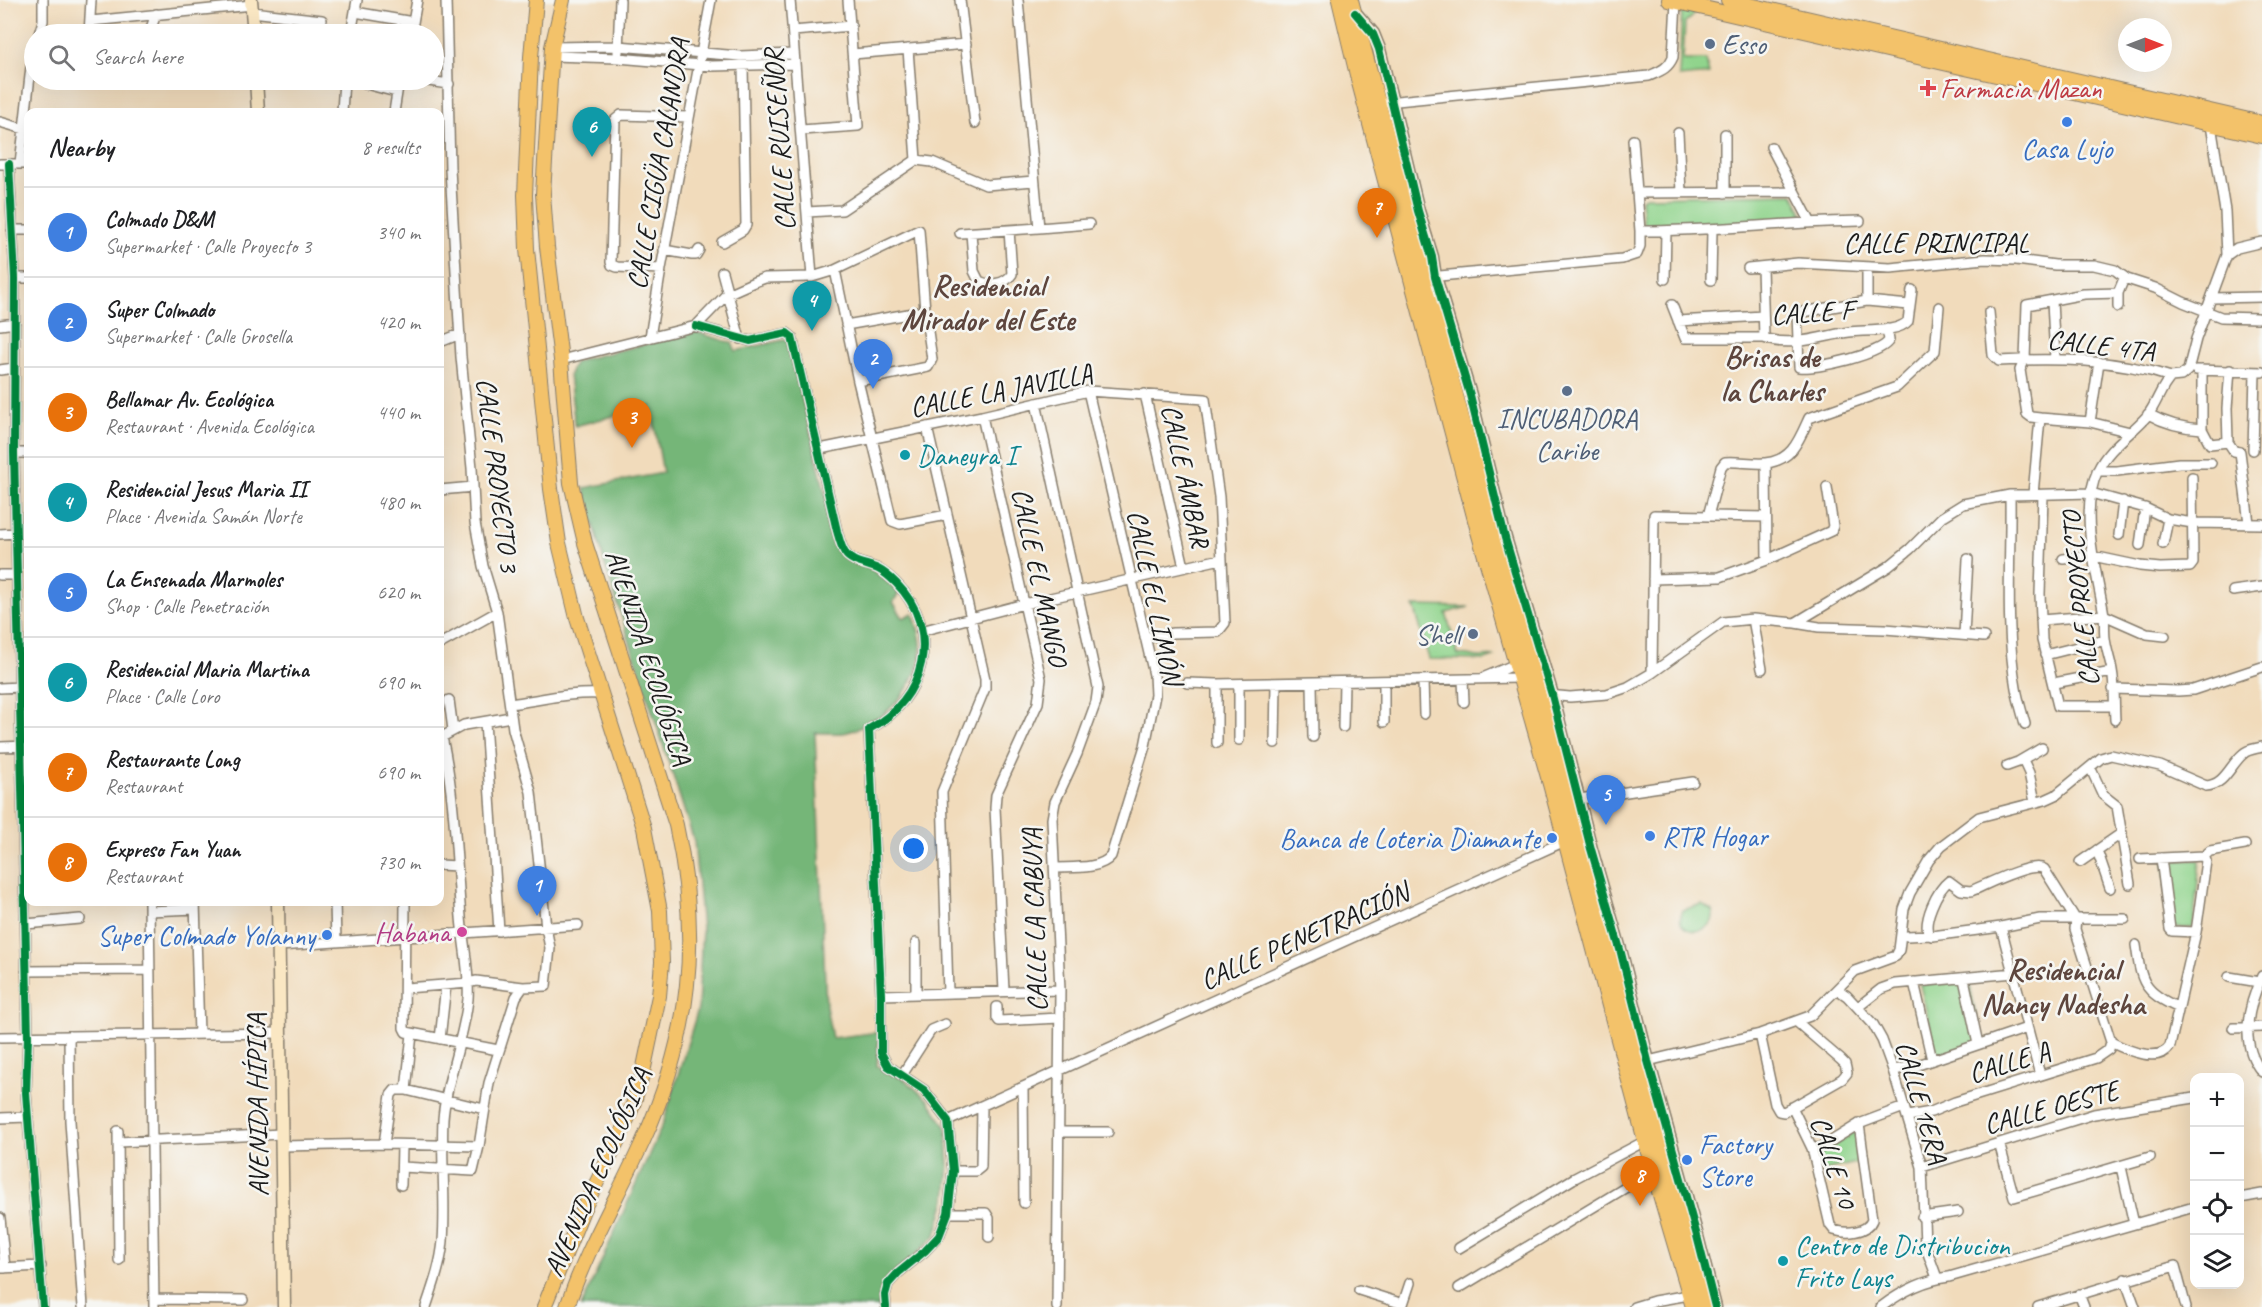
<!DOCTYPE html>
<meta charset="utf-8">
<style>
body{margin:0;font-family:Caveat,sans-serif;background:#f6f6f6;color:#202124}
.controls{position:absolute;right:18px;bottom:18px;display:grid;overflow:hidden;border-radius:12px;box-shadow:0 6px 24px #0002}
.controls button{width:54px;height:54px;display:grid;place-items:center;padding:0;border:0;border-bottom:2px solid #e0e0e0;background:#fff;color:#202124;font:30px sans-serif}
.compass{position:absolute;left:2118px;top:18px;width:54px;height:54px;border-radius:50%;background:#fff;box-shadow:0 6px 24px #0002;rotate:90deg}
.you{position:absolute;left:914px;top:849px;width:21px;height:21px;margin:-15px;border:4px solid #fff;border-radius:50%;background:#1a73e8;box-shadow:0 0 0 9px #1a73e833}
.badge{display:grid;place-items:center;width:39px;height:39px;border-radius:50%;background:#d1495b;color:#fff;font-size:20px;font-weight:700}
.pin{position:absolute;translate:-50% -50px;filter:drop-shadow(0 2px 3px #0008)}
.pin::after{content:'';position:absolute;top:32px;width:21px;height:18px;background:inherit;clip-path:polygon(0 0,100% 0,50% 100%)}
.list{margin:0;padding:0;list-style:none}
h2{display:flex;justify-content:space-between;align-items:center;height:78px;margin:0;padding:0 24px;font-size:26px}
h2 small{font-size:20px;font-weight:400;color:#757577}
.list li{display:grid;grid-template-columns:39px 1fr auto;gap:18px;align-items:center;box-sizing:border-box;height:90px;padding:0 24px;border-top:2px solid #e0e0e0}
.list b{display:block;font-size:22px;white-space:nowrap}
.list p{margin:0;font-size:20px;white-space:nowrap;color:#757577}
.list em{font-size:20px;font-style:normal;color:#757577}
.icon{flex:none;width:33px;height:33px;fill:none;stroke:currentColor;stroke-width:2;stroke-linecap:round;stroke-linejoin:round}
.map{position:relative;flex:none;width:2262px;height:1307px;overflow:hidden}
.search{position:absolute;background:#fff;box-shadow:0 6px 24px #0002;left:24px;top:24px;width:420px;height:66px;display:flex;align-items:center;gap:15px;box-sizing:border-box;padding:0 21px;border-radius:33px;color:#757577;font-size:22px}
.panel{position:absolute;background:#fff;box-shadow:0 6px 24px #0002;left:24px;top:108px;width:420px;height:798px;border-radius:12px}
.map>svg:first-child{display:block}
.green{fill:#90d48c;stroke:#567854;stroke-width:1.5}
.forest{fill:#74b678;stroke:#48694a;stroke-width:1.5}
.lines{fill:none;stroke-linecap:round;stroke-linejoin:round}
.street-casing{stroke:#867c6c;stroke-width:12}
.secondary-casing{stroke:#867c6c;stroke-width:15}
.primary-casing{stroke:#867c6c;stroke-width:16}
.street{stroke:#fff;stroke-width:9}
.secondary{stroke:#fae7c3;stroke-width:12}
.primary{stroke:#f3c26a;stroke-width:14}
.cycleway-casing{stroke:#f6f6f2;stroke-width:11}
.cycleway{stroke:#00873e;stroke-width:8}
.service-dot{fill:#5c6f8a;stroke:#f6f6f2;stroke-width:2}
.health-dot{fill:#e0444e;stroke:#f6f6f2;stroke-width:2}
.shop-dot{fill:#3f7fe0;stroke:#f6f6f2;stroke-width:2}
.culture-dot{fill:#0f9aa8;stroke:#f6f6f2;stroke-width:2}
.hotel-dot{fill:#d1479c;stroke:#f6f6f2;stroke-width:2}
.labels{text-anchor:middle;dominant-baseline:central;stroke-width:5;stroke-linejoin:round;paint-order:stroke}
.service-label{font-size:28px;fill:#4e5e75;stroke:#f6f6f2;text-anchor:start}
.health-label{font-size:28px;fill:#be3a42;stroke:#f6f6f2;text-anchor:start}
.street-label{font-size:28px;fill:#1c1c1c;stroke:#f6f6f2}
.shop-label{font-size:28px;fill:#366cbe;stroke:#f6f6f2;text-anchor:start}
.culture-label{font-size:28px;fill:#0d838f;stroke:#f6f6f2;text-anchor:start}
.hotel-label{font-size:28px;fill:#b23c85;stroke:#f6f6f2;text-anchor:end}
.neighbourhood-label{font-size:30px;font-weight:bold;fill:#5d453d;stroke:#f6f6f2}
</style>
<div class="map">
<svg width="2262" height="1307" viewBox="0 0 2262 1307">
<rect width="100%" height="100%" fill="#f6f6f2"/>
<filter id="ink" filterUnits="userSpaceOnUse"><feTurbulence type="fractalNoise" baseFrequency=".0167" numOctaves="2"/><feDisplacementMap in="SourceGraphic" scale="12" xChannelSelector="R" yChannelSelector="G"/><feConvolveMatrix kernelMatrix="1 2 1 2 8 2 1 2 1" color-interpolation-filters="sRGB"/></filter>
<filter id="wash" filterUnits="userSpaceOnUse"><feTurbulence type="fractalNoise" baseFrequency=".008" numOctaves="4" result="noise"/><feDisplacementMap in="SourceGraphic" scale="24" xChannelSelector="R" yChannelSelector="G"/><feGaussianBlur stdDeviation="1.35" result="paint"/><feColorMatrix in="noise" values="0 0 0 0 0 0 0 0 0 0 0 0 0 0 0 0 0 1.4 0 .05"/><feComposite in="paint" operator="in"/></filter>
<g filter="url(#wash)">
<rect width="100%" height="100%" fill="#f1dbbb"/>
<path class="green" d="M1682,10l12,3 -2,4 -7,6 -2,37h23l3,14 -30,3z
M1793,194l11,23 -2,3 -72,6 -86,1 -3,-27 4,-3z
M1414,606l55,1 -23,6 12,42c9,-1 13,1 21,2 6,1 9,-2 15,0l-9,3 -56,-1z
M2200,860l-7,68h-20l-9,-67z
M1702,904l10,7c8,25 -43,28 -29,-1z
M1969,980l12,62 -44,14 -17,-71z
M1857,1130l4,32 -41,9 -4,-15z"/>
<path class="forest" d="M696,332l36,11 4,8 52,-12 51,212c24,10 42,24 60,42l-6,9 10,16 10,-5c3,10 8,22 8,32 -1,41 -35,76 -73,87 -10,3 -23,0 -33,1l11,274 6,31 47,-6 -2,34 28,14 23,20 18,26 3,39 -3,34 -10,36 -50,47 -3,25h-302l83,-186 34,-112 4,-80 -8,-88 -89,-276 -21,-77 79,-15 -12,-67 -76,20 -6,-52 5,-11 10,-4z"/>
</g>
<g filter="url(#ink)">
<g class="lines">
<g class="street-casing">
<path id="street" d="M790,0l22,277
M960,0l15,123
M252,12l70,8
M355,12l58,10
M91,21l161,-16
M793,31l58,-5
M39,34l4,-13v-21
M89,34l2,-34
M149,34l7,-20
M351,34l6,-34
M411,34l6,-34
M552,47l66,-1 122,10 54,-2
M908,49l8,111
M618,52l2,-52
M853,54l113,-10
M552,56l66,2 94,8 83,-2
M97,80h8
M351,80l45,12
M422,80l27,4
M1387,102l262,-26c11,-5 19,-7 24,-19l3,-55
M342,112l2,-32
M394,112l5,-32
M0,122l24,7
M801,130l57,-4 -10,-126
M1678,133l3,59
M1725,134v59
M1771,147l39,74
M0,164h28
M9,164l6,114 -1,175 14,584 -2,56 17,214
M20,164l11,-97 3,-13
M1637,193l157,-1
M807,212l35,-2 74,-50 16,2 54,23 48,-4
M1039,228l50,-4
M12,230h16
M1640,231c74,0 147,-9 220,-10
M960,233l79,-5 -21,-228
M971,233l3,38 5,10c10,5 26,4 33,-7l-3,-44
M722,242l21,-12 3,-5 -3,-159
M664,250l28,5h4l3,-5
M2227,255l10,-7 25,-6
M1762,267l2,71
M1748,268l50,-5 92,5 95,-9 31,1 39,5h39l21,5 12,9 28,9 28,14 38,15 37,1
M661,269l-44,-2 -5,-2 -1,-3 4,-142 6,-5 67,2
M835,270l23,111 34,140 8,3 47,-9
M722,272l18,67
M1429,277l193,-18 15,-5 3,-8v-15l-7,-91
M15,278h13
M1665,279l1,-48
M1711,280l1,-50
M2212,298l50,-1
M1867,301v-33
M2052,301l3,58
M1672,305l13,33h79c27,10 58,-2 85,-6 15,-2 49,1 59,-11l4,-31
M2118,307v-14
M1989,312l4,43 6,6c57,-3 117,-2 172,16
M1678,321l85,-5
M0,325l15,-2
M846,325l79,-14
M696,326l54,15 37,-8 5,4 45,194c2,7 4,16 8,22 6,10 23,11 33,16 6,3 13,9 18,14 47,47 29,117 -27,146l12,266v58l7,13 36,24 24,31 5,50 -5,42 -9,23 -14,15 -27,22 -10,11 -3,11 1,12
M1887,329l2,11c-6,14 -75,30 -90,27l-2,-54 70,-12 42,4
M650,337l11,-68 50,-269
M440,342l20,-8
M561,360l135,-34 31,-32 27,-12 11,-4 47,-1 23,-7 84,-40 6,81 7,48 -4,8 -70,14
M0,370l14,-2
M2196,370l66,2
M2202,370v59l8,15 18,-2 -1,-34 3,-38
M1145,394l39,173
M1036,403l62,284 -2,15 -19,52 -22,48 -3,17 8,171 -3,317
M2148,414c18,10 34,14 54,15
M982,416l59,263 -3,24 -42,92 -1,13 9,183
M2040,418l50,4 40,10
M2090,422l9,-60
M927,427l58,252v9l-43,104 6,201
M2228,442l6,9 6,1 9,71
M820,449l162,-33 106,-25 117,8 14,98 6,126 -7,9 -45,1 -28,5
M2253,450l2,-77
M14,453h14
M1766,463l1,97
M2097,471h20l62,-8h32
M440,490l33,-3
M2033,494l7,-76 -9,-1 -4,-3 -7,-44 5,-11 2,-54 57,-11 34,-1 5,-12 4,-2
M2010,495c1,62 -5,132 6,193 2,12 6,24 9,36
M2043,495l-3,99 2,46 16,66h56
M1708,516l13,-49 4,-5c13,-1 27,2 40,1 27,-2 34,-23 44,-45l88,-31 38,-36 4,-44
M0,534l16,-1
M2119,535l4,-34
M2163,544l5,-25
M2140,545l5,-37
M2063,559l30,-3 47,10 20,2 30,-1 3,-4 -1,-86
M0,575h17
M1653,579l67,-2 47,-17 64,-29 2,-5 -6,-39
M2233,591l29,-4
M1753,619l9,50
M2041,620l63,-5 43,19 18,2
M1795,623l24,4 66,2 99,8
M921,631l103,-27 197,-45
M1964,635l4,-76
M440,644l57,-32
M2045,655l60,-15
M1652,673l2,-158 112,2
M1485,677l31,-13
M1463,680l1,22
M1423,681l1,33
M1384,682v40
M1187,683l30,1
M1312,683l1,54
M2054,683l58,-11
M1239,684v56
M0,688l19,-1
M2113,689l65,2 15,-1 69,-23
M1548,695l22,2 37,-3 21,-7 24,-14 71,-51 30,-3 42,4 93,-56 22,-18 32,-32 21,-13 47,-9 81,-2 54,15 23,11 25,4 69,1
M449,700l4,30
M510,704c30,-4 61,-12 91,-10
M2115,720c-1,-16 0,-34 -3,-50 -2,-11 -6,-21 -7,-32 -1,-7 0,-15 -1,-23 -7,-44 -26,-103 -6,-145 11,-23 32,-35 49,-54 10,-12 13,-28 24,-39l10,-1 7,-6 8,-31 31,-84 -2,-44 -14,-86
M485,722l14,209
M1343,727l1,-45
M440,738l24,-13 47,-8
M1217,743v-59l303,-6
M1275,743l1,-59
M0,747l28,-1
M2023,760l6,13 6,29
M2007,766l11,-4 24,-14
M2090,767l13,28 14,11 13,78
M1573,800l120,-18
M2097,850l13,38
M2161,858l9,71 2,2 24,1
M2140,859l64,-3 6,-5 35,-6
M2080,862l42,-29
M440,865l17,1
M1055,868c17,-1 45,2 56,-12l34,-110 10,-51 -1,-20 -66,-284
M149,902l5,405
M195,902l4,132
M335,902l1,40
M405,902l-1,126 2,4 92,18
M149,911l46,-2
M26,924l54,-5
M2001,927l39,148
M1907,936l22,-1
M916,943v51
M2136,945c5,37 7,47 43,63
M279,946l299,-21
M26,971l123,-1
M2262,976c-14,30 -23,68 0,96
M2229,977l30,5
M1964,979l14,65
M1914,982l18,78
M406,988l63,-5 7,-2 47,6 23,-1 4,-38 -4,-21 -15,-135 -18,-63 -16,-117 -14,-46 -8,-43 -3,-55 -11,-111 -11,-188 -4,-169
M1837,989l10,7 26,28 9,16 11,30 29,97 3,78 12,33
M881,995l179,-5
M997,1007v11l2,3 61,-3
M1858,1007l23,-18 14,-5 119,-11
M2233,1028l29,-1
M1760,1034l15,70 4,7 5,1 58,-33 5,-6 -2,-9 -4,-4 -44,-38
M69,1036l1,85 13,186
M0,1037l280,-4
M440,1039l6,-54
M2111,1042l-36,-113 1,-9 -32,-51c-13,-8 -58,16 -73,22l-10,-1 -12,-9c-12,9 -27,41 -20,54l3,1 69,-9 39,-8h85
M1648,1061l112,-27 50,-18 45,-45 41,-15 3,-6 5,-41 6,-16 19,-33 12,-14 38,-29 66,-17 11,-5 45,-37 10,-3 49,11 46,20c19,-1 24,-21 37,-32 5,-5 13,-5 19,-7
M1893,1070l19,-3 115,-39
M902,1075l29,-45 14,-6
M1023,1087l1,116
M406,1090l6,-56
M1792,1107l20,41 18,77 4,5c12,4 33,3 38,-10l-13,-96
M1908,1116l23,-4 24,-10 141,-44 13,-9 2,-7c15,8 48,22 59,4l26,-114 10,-71 -2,-5
M0,1118l28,-1
M948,1121l617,-280
M118,1131l1,129
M1059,1132h49
M118,1142l163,-8
M1999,1143l15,54 136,-40
M384,1144l7,-49 4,-5h11l78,19
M281,1146l103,-2 95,2
M1812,1148h8l39,-24 45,-17
M402,1167l71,4 6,-25 10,-63 27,-86 7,-10
M1922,1167l172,-53 100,-16
M2121,1167l13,57
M953,1171h23l5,-4 1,-61
M401,1185l1,-39
M2240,1198l22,-4
M948,1213h38l3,5v19
M1922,1217l36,-5
M0,1218l5,50
M1459,1248l114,-69 72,-38
M1,1268l40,-2
M2125,1279l10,28
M1459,1288l194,-117
M1359,1290l44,14
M2079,1294l5,13
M154,1299l89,1
M426,1307c7,-21 15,-43 17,-66 3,-41 -2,-81 0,-122 3,-41 21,-79 25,-120 2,-27 -5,-55 -7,-82 -5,-60 -6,-121 -19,-180
M1402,1307l8,-24
M1634,1307l20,-6 35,-6
M1881,1307c20,-15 42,-27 68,-30l245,-70
M2038,1307l137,-41 11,41"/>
</g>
<g class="secondary-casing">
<path id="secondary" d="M251,0l3,34
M1355,13l18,21 6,15 39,162 14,46 3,20 35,118 35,143 47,157 39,154 30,104 27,108 49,175 18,71
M256,80l2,32
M278,902l6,405"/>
</g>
<g class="primary-casing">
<path id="primary" d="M536,0l-5,57 -6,138 2,54 24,240 8,54 18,75 67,210 16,83 2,51 -3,34 -16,76 -10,33 -12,29 -38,76 -39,97
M563,0l-11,47 -9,147 4,53 14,113 10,123 14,60 91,282c25,113 15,211 -33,316 -25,55 -57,109 -76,166
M1339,0l19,79 121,456 71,249 103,387 40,136
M1351,0l141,531 71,249 103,388 41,139
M1669,0l593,136
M1728,0l534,123"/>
</g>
<use href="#street" class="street"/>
<use href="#secondary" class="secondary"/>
<use href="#primary" class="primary"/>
<g class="cycleway-casing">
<path id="cycleway" d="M1355,13l18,21 6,15 39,162 14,46 3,20 35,118 35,143 47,157 39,154 30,104 27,108 49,175 18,71
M9,164l6,114 -1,175 14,584 -2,56 17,214
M696,326l54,15 37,-8 5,4 45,194c2,7 4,16 8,22 6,10 23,11 33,16 6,3 13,9 18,14 47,47 29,117 -27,146l12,266v58l7,13 36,24 24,31 5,50 -5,42 -9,23 -14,15 -27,22 -10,11 -3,11 1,12"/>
</g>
<use href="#cycleway" class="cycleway"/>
</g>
</g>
<g class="service-dot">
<circle cx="1710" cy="44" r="6"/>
<circle cx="1567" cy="391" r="6"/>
<circle cx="1473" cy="634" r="6"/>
</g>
<path class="health-dot" d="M1925 79h6v6h6v6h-6v6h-6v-6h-6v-6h6z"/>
<g class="shop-dot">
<circle cx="2067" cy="122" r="6"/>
<circle cx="1650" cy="836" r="6"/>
<circle cx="1552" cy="838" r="6"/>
<circle cx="327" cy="935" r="6"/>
<circle cx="1687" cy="1160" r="6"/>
</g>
<g class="culture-dot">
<circle cx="905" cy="455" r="6"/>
<circle cx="1783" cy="1261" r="6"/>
</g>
<circle class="hotel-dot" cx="462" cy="932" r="6"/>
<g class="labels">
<g class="service-label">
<text x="1722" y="44">Esso</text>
<text x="1567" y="418" text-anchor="middle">INCUBADORA<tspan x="1567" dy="32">Caribe</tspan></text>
<text x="1461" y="634" text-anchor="end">Shell</text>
</g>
<g class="health-label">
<text x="1940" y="88">Farmacia Mazan</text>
</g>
<g class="street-label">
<text transform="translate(779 140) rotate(-94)">CALLE RUISEÑOR</text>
<text transform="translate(658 164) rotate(-80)">CALLE CIGÜA CALANDRA</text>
<text x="1936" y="242">CALLE PRINCIPAL</text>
<text transform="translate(1812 312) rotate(-4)">CALLE F</text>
<text transform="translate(2101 345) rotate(7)">CALLE 4TA</text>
<text transform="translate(1001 390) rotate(-11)">CALLE LA JAVILLA</text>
<text transform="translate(498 475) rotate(83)">CALLE PROYECTO 3</text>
<text transform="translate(1186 476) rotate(78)">CALLE ÁMBAR</text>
<text transform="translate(1040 577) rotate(78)">CALLE EL MANGO</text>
<text transform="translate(1155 597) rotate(78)">CALLE EL LIMÓN</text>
<text transform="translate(2080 599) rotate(-96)">CALLE PROYECTO</text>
<text transform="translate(649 657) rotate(72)">AVENIDA ECOLÓGICA</text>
<text transform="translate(1034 920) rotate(-92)">CALLE LA CABUYA</text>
<text transform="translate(1304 936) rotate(-24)">CALLE PENETRACIÓN</text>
<text transform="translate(2009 1062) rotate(-17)">CALLE A</text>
<text transform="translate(1922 1102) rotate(74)">CALLE 1ERA</text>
<text transform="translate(257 1105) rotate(-91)">AVENIDA HÍPICA</text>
<text transform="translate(2051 1107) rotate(-15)">CALLE OESTE</text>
<text transform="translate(1834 1162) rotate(72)">CALLE 10</text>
<text transform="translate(597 1172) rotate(-66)">AVENIDA ECOLÓGICA</text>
</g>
<g class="shop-label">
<text x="2067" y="148" text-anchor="middle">Casa Lujo</text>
<text x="1662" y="836">RTR Hogar</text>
<text x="1540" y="838" text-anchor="end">Banca de Loteria Diamante</text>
<text x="315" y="935" text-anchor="end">Super Colmado Yolanny</text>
<text x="1699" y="1144">Factory<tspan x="1699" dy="32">Store</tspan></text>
</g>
<g class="culture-label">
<text x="917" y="455">Daneyra I</text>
<text x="1795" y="1245">Centro de Distribucion<tspan x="1795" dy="32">Frito Lays</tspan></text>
</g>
<g class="hotel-label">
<text x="450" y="932">Habana</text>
</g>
<g class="neighbourhood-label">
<text x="988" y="286">Residencial<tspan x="988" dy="34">Mirador del Este</tspan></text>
<text x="1772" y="357">Brisas de<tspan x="1772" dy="34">la Charles</tspan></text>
<text x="2063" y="970">Residencial<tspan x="2063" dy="34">Nancy Nadesha</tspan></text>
</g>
</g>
</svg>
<div class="controls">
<button>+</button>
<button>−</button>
<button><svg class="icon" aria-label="locate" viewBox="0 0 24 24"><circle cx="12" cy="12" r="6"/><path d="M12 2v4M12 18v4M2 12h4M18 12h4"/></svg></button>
<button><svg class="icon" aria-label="layers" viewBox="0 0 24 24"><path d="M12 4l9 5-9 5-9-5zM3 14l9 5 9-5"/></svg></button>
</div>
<svg class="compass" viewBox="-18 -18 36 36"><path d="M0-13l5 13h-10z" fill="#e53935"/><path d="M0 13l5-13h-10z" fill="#757577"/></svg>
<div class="you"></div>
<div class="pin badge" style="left:537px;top:916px;background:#3f7fe0">1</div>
<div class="pin badge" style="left:873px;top:389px;background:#3f7fe0">2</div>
<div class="pin badge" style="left:632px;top:448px;background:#e8710a">3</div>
<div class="pin badge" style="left:812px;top:331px;background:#0f9aa8">4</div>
<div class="pin badge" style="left:1606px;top:825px;background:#3f7fe0">5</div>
<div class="pin badge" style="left:592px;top:157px;background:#0f9aa8">6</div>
<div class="pin badge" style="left:1377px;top:238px;background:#e8710a">7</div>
<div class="pin badge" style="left:1640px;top:1206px;background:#e8710a">8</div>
<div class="search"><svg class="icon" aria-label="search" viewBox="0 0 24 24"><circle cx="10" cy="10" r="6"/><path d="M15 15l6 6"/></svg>Search here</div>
<section class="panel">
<h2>Nearby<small>8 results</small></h2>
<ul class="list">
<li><span class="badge" style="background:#3f7fe0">1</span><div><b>Colmado D&amp;M</b><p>Supermarket · Calle Proyecto 3</p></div><em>340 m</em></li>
<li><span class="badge" style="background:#3f7fe0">2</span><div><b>Super Colmado</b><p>Supermarket · Calle Grosella</p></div><em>420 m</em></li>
<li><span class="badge" style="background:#e8710a">3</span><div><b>Bellamar Av. Ecológica</b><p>Restaurant · Avenida Ecológica</p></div><em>440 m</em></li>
<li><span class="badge" style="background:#0f9aa8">4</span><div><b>Residencial Jesus Maria II</b><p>Place · Avenida Samán Norte</p></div><em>480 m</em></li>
<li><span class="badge" style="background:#3f7fe0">5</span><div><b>La Ensenada Marmoles</b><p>Shop · Calle Penetración</p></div><em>620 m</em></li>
<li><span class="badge" style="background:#0f9aa8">6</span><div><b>Residencial Maria Martina</b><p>Place · Calle Loro</p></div><em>690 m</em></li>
<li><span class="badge" style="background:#e8710a">7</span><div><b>Restaurante Long</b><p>Restaurant</p></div><em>690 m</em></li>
<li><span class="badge" style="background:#e8710a">8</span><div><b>Expreso Fan Yuan</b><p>Restaurant</p></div><em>730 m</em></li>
</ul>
</section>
</div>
